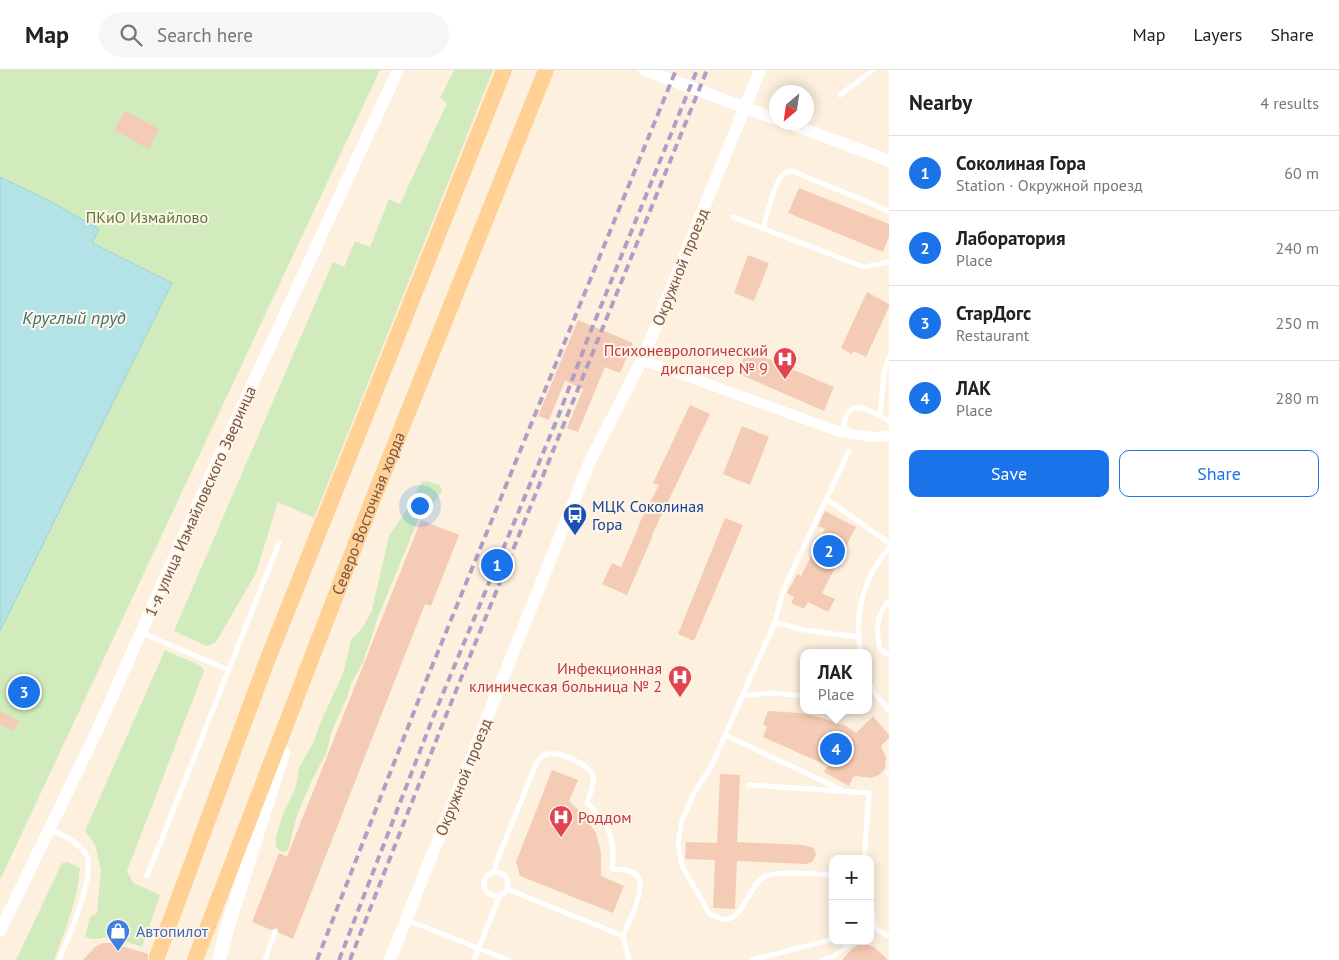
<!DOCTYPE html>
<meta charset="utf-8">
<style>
body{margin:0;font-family:"PT Sans",sans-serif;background:#f6f6f6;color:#222}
.controls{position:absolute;right:15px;bottom:15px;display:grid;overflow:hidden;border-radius:10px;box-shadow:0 2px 12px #0003}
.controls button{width:45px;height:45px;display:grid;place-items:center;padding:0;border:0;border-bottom:1px solid #e0e0e0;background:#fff;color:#222;font:25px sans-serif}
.compass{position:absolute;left:769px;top:15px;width:45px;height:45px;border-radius:50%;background:#fff;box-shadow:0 2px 12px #0003;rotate:209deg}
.you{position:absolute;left:419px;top:435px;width:18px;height:18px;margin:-12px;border:4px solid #fff;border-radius:50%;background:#1a73e8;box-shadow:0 0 0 8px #1a73e833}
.badge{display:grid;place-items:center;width:32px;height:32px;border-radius:50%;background:#1a73e8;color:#fff;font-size:16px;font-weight:700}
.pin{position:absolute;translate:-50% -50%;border:2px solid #fff;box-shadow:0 1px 5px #0006}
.popup{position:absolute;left:800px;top:579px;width:72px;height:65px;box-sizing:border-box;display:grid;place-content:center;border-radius:10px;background:#fff;filter:drop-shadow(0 1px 4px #0005);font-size:16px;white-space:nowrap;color:#767676}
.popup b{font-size:19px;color:#222}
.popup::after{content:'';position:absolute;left:50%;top:100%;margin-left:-10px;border:10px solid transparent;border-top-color:#fff}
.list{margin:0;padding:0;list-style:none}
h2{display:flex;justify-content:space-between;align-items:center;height:65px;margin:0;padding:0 20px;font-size:21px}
h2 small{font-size:16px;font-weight:400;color:#767676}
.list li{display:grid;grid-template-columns:32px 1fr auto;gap:15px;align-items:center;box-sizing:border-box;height:75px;padding:0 20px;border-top:1px solid #e0e0e0}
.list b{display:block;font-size:19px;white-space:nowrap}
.list p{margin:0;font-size:16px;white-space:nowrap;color:#767676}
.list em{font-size:16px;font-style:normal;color:#767676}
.actions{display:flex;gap:10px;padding:15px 20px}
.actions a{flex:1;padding:11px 0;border:1px solid #1a73e8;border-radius:10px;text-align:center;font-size:18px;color:#1a73e8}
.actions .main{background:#1a73e8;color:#fff}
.icon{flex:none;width:28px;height:28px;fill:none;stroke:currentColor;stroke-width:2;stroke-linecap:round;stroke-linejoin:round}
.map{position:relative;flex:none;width:889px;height:890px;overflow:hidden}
header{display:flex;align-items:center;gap:30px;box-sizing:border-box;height:70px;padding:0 25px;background:#fff;border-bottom:1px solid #e0e0e0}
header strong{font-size:24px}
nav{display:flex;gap:28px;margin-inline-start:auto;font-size:18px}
.search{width:350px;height:45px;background:#f6f6f6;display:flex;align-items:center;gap:12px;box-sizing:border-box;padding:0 18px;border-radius:28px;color:#767676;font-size:19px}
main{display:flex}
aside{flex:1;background:#fff}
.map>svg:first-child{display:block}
.green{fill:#d2ebbd}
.water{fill:#b3e2e7;stroke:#99d3d9}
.building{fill:#f4cbb5}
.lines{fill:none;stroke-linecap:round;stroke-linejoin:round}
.service{stroke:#fff;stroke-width:5}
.minor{stroke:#fff;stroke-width:10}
.tertiary{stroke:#fff;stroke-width:12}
.secondary{stroke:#fff;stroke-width:14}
.primary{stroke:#ffd194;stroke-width:16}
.rail{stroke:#b19ec6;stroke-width:4;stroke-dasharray:8 5;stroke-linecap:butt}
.labels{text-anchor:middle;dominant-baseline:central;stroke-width:4;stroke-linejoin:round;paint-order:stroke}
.park-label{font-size:16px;fill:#537b3d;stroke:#fff4e6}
.street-label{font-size:16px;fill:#745446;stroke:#fff4e6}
.health-label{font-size:16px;fill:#be3a42;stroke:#fff4e6;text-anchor:end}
.transit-label{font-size:16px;fill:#164399;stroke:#fff4e6;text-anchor:start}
.shop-label{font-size:16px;fill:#366cbe;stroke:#fff4e6;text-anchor:start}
.water-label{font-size:18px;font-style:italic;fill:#3a747b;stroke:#fff4e6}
</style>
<header>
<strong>Map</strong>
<div class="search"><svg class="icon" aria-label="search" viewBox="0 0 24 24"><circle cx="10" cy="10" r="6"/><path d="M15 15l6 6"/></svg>Search here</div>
<nav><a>Map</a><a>Layers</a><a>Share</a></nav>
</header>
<main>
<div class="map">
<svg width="889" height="890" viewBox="0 0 889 890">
<rect width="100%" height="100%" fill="#fdf0df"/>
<path class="green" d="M0,0h380l-380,810z
M454,0h39l-179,448 -36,-16 -22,71 -40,69 -9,4 -33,-15 159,-369 11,5 11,-26 15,6 19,-48 11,5 47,-101 -7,-5z
M427,411l12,4 3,6 -11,15 -10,7 -43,104 -15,45 -12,22 -3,11 -16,36 -6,23 -14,26 -15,35 -8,32 -3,5 -6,-1 -4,-4v-10l7,-23 13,-27 3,-19 15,-27 6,-17 24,-53 7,-31 12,-13 9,-17 17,-74 15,-22 18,-32z
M165,580l36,16 3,5 -77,200 6,12 27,12 -18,52 -29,-10 -20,2 -8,-2 5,-20 7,-4 4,-42 -6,-27 -10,-13z
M68,792l12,6c-2,32 -15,62 -26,92h-38l46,-97z"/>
<path class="water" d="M0,107l50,24 49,28 -7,14 80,40 -172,348z"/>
<path class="building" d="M125,41l34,18 -10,20 -35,-19z
M799,118l90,36v13l-6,15 -95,-39z
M748,185l21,8 -15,38 -20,-8z
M867,222l22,12v3l-23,50 -13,-6 -1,3 -11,-6z
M578,250l55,23 -13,30 -15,-6 -27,65 -11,-4 16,-39 -18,-8 -16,39 -11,-4z
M747,280l87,37 -10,24 -87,-38z
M690,335l20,9 -58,121h1l-26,60 -25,-11 10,-21 9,4 18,-41h-1l21,-41 -6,-2z
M742,356l27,11 -19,48 -27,-11z
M825,441l31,16 -34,66 13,6 -7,13 -20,-10 -4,7 -13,-6 3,-6 -7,-4 10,-19 4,2 24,-47 -7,-3z
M725,448l18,7 -49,116 -16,-7z
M421,450l38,15 -28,71 -6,-2 -132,335 -14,-6 -2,-5 -6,2 -19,-8 27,-69 8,4z
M13,610l26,14 -5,10 -26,-14z
M0,641l19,10 -5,10 -14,-7z
M768,641l32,2 22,5 24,8 10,7 17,-17 16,19v3l-8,8 5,12 -1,11 -6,6 -8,3 -15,-2 -3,1 -4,9 -25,-14 4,-6 -65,-29 4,-10 -4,-3z
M552,700l26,10 -9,21 14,13 13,19 5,19v24l23,10 -11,27 -93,-37 -4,-14z
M720,704l20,1 -3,67 67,3 10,3 2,7 -4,7 -5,2 -70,-3 -2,48 -22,-1 2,-48 -30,-1 1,-17 31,1z
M103,873h9l36,11v6h-65l12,-13z
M866,874l8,3 14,13h-46l10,-11 6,-4z"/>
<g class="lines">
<path class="service" d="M840,25l33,-25
M733,147l131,50 25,-5
M763,158c4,-12 11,-48 22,-55 2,-1 5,-1 7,-2l97,40
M880,346l4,-43 5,-16
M849,361l-5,-5c3,-31 28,-15 45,-5
M827,429l62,44
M889,531c-13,14 -13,30 -9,48l9,6
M775,552l29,8 55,7
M142,563l86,37
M861,583c-8,-37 3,-77 28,-105
M868,610l6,12 -6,4
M874,622l15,19
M743,626l28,-3 33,3
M725,665l117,55
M888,703h1
M749,715l120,8 -5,66
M50,759c12,6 31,14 37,27 8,22 -19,82 -28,104
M495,802l1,-9 40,-99c3,-5 6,-9 12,-10 11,-3 42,11 45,22 2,8 -3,19 -6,27 22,23 29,34 25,66 8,1 17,0 23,5 15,10 -7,48 -12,62
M484 814a12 12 0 1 1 24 0a12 12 0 1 1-24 0Z
M833,805c-16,-1 -57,-5 -69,2 -20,12 -21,59 -55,36l-27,-47 -4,-23 4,-23 13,-29 16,-24 64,-145 9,-34 65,-137
M147,806l132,-333
M507,819l116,47 6,24
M870,834l6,25 13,7
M407,850l101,40
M265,890l10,-28
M474,890l26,-65
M752,890l81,-21
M822,890l12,-4 16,-12 1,-3"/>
<path class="minor" d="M642,290l198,72 32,5 17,-1"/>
<path class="tertiary" d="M644,0l132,49
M786,52l103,39
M0,861l97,-200 124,-279 177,-382
M390,890l200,-499 52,-101 118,-290"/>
<path class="secondary" d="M219,890l8,-31 56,-176"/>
<g class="primary">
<path d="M157,887l108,-291 239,-596"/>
<path id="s1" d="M195,890l178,-461 173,-429"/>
</g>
<path class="rail" d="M317,890l109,-279 250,-611
M339,890l95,-245 124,-298 32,-84 107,-263
M350,890l95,-242 262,-648"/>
</g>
<defs>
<g id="hospital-pin" transform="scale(1.25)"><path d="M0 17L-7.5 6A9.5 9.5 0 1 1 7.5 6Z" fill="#e0444e" stroke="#fff4e6"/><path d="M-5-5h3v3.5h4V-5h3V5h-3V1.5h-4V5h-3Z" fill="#fff"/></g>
<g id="bus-pin" transform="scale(1.25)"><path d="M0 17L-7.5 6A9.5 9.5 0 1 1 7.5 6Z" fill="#1a4fb4" stroke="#fff4e6"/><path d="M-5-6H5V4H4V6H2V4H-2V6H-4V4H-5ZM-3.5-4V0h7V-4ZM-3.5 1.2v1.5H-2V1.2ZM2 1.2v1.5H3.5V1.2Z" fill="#fff"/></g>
<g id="shop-pin" transform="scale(1.25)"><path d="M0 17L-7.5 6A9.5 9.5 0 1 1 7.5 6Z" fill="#3f7fe0" stroke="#fff4e6"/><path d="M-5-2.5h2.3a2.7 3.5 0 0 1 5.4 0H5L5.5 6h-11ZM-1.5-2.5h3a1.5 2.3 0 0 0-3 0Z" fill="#fff"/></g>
</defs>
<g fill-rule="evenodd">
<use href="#hospital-pin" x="785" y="289"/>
<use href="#bus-pin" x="575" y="445"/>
<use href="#hospital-pin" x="680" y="607"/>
<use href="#hospital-pin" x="561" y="747"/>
<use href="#shop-pin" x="118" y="861"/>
</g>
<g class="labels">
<g class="park-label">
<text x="147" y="147">ПКиО Измайлово</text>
</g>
<g class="street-label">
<text transform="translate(680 197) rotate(-68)">Окружной проезд</text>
<text transform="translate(200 431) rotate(-66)">1-я улица Измайловского Зверинца</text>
<text stroke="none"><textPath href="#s1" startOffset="479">Северо-Восточная хорда</textPath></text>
<text transform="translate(463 707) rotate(-68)">Окружной проезд</text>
</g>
<g class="health-label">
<text x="768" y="280">Психоневрологический<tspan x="768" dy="18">диспансер № 9</tspan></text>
<text x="662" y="598">Инфекционная<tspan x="662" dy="18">клиническая больница № 2</tspan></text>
<text x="578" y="747" text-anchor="start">Роддом</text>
</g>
<g class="transit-label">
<text x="592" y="436">МЦК Соколиная<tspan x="592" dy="18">Гора</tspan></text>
</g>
<g class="shop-label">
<text x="136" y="861">Автопилот</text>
</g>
<g class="water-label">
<text x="74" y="247">Круглый пруд</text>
</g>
</g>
</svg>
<div class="controls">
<button>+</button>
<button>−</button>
</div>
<svg class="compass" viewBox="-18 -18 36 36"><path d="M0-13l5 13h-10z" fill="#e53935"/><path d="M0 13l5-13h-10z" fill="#767676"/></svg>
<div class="you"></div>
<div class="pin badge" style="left:497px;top:495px">1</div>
<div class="pin badge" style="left:829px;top:481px">2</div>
<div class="pin badge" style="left:24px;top:622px">3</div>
<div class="pin badge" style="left:836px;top:679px">4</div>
<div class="popup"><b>ЛАК</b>Place</div>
</div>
<aside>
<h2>Nearby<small>4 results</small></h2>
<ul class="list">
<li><span class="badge">1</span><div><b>Соколиная Гора</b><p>Station · Окружной проезд</p></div><em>60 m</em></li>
<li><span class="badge">2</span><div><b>Лаборатория</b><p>Place</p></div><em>240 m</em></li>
<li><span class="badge">3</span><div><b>СтарДогс</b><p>Restaurant</p></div><em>250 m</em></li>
<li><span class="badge">4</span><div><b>ЛАК</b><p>Place</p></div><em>280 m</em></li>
</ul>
<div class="actions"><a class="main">Save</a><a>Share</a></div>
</aside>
</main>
